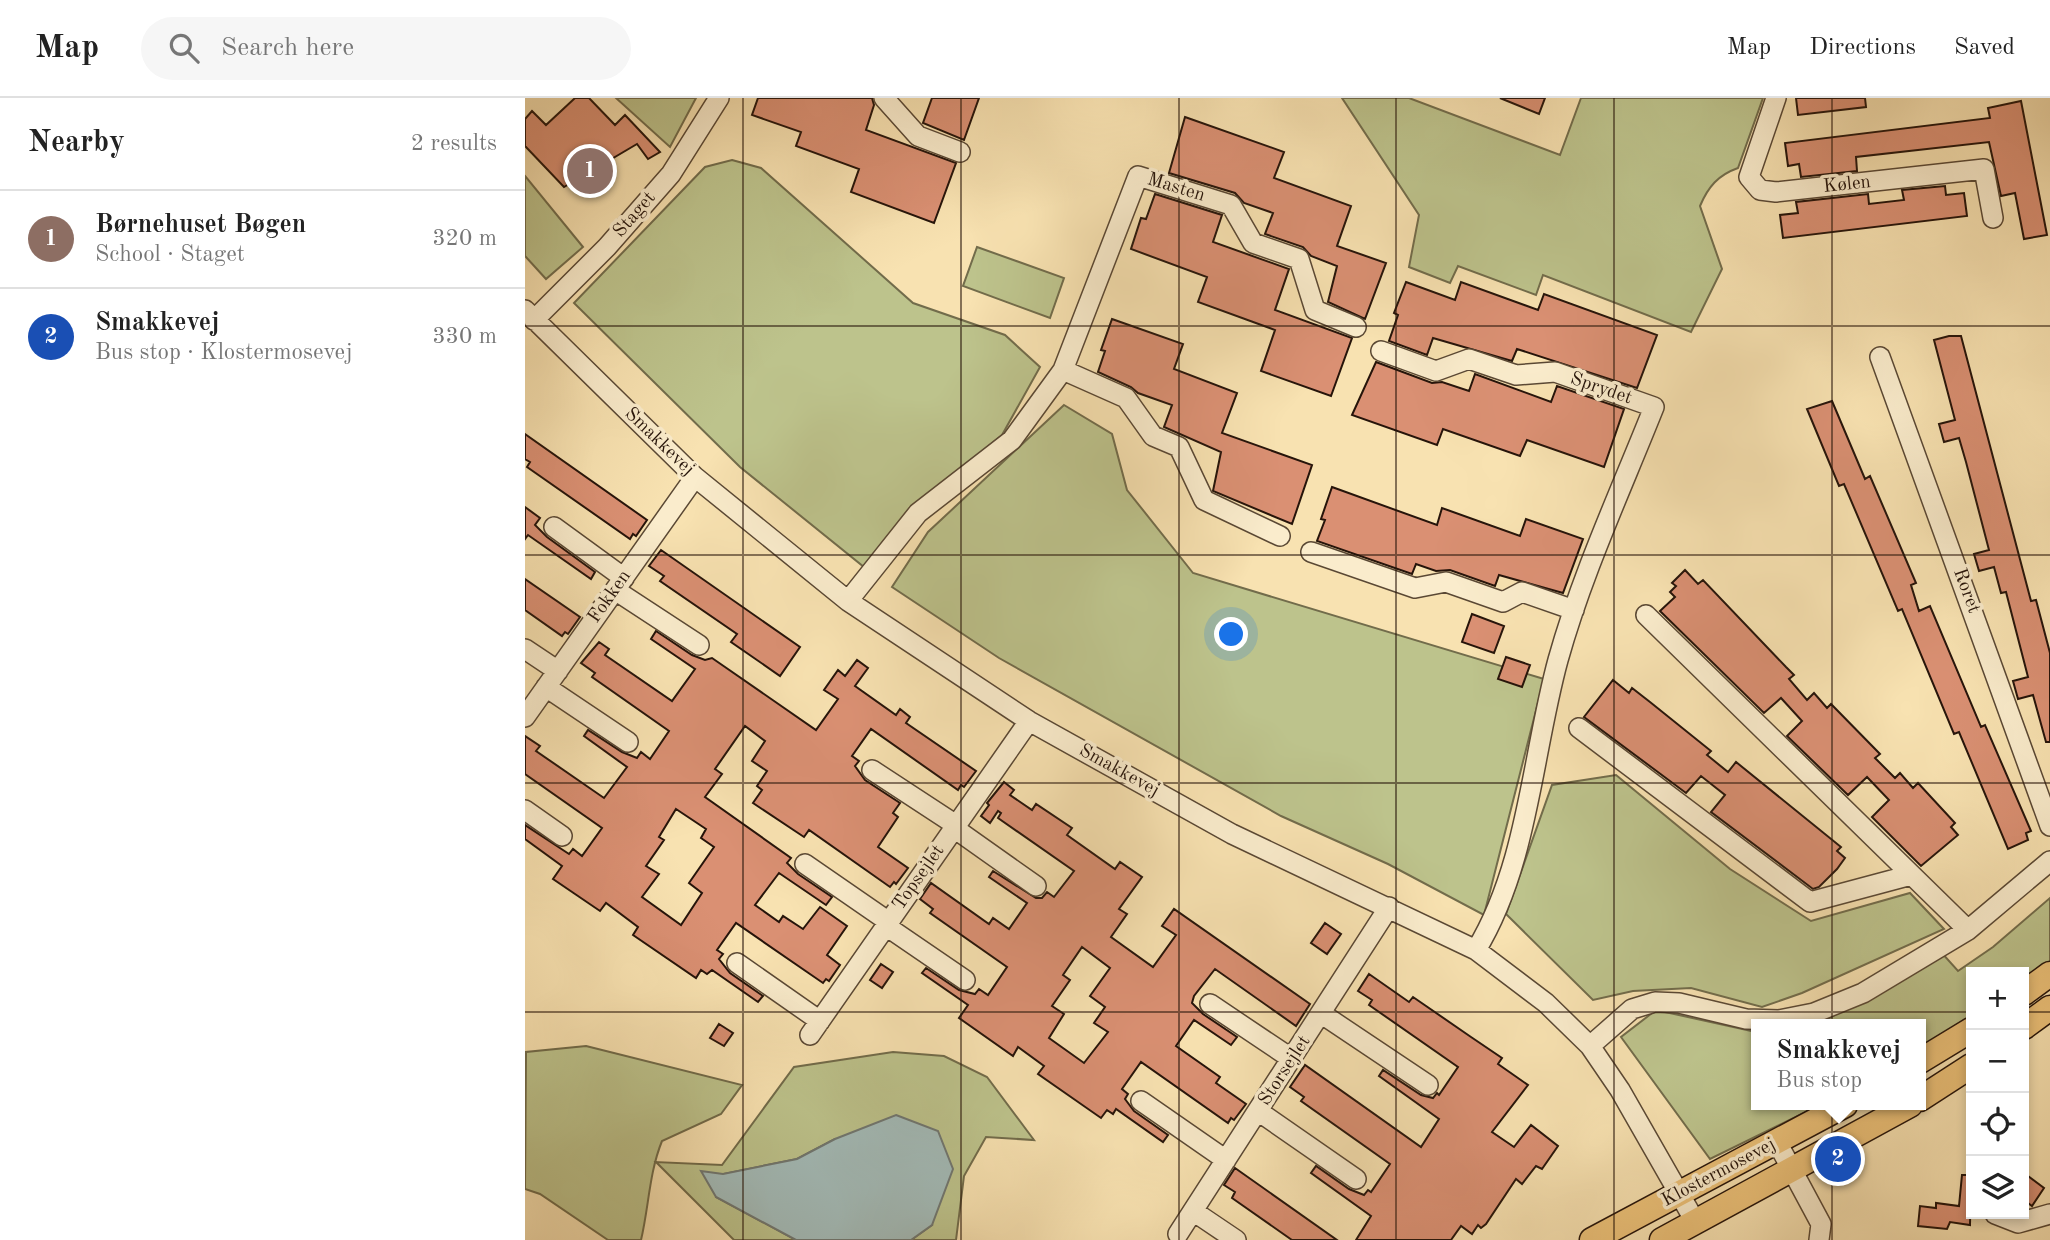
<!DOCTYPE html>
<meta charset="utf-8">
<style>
body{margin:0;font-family:"Old Standard TT",serif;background:#f6f6f6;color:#222}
.controls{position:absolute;right:21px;bottom:21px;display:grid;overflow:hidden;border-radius:0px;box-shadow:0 4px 10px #0003}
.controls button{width:63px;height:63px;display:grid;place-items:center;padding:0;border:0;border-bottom:2px solid #e0e0e0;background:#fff;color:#222;font:35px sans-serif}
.you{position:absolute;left:707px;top:537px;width:24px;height:24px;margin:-18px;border:5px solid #fff;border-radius:50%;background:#1a73e8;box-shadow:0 0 0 10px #1a73e833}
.badge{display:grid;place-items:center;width:46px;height:46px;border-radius:50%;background:#8f2418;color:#fff;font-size:23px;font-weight:700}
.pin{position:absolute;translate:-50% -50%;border:4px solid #fff;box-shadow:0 2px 7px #0006}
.popup{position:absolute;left:1226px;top:921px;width:175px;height:91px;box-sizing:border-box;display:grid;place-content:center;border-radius:0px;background:#fff;filter:drop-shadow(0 2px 5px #0005);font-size:23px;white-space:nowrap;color:#767676}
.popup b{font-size:26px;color:#222}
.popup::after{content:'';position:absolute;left:50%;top:100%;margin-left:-14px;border:14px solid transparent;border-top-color:#fff}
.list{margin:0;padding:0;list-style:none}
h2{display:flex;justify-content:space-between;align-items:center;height:91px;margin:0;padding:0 28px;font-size:30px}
h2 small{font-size:23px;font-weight:400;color:#767676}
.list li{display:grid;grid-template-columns:46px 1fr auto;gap:21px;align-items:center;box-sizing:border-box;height:98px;padding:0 28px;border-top:2px solid #e0e0e0}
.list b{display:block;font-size:26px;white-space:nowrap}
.list p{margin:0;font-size:23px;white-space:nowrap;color:#767676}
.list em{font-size:23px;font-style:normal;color:#767676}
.icon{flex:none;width:38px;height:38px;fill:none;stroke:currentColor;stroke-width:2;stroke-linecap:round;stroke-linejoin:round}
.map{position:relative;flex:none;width:1525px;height:1142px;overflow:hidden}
header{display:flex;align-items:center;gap:42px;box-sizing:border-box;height:98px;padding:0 35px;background:#fff;border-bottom:2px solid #e0e0e0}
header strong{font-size:33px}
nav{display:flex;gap:38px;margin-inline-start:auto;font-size:24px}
.search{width:490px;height:63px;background:#f6f6f6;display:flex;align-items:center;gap:18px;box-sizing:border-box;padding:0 24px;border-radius:38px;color:#767676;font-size:26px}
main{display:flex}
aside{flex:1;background:#fff}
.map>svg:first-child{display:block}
.green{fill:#bdc38c;stroke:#726c4b;stroke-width:2}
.water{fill:#a3bbb8;stroke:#717872;stroke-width:2}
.building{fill:#da9073;stroke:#26140a;stroke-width:2;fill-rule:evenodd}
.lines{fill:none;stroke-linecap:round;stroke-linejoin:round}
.minor-casing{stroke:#5a4834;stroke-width:22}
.major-casing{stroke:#26140a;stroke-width:27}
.minor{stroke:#faeccc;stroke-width:19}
.major{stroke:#ecc178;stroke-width:24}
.grid{fill:none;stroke:#26140a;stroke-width:2;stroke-opacity:0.55}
.labels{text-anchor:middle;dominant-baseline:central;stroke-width:7;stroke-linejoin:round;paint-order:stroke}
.street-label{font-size:19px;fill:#26140a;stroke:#faeccc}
</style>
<header>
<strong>Map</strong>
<div class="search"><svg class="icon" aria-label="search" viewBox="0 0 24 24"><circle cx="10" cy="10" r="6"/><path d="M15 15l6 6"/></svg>Search here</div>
<nav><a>Map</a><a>Directions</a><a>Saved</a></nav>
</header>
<main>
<aside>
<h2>Nearby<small>2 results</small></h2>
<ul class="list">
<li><span class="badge" style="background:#8d6e63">1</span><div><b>Børnehuset Bøgen</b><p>School · Staget</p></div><em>320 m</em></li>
<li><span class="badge" style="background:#1a4fb4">2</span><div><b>Smakkevej</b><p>Bus stop · Klostermosevej</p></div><em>330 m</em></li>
</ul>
</aside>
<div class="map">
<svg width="1525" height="1142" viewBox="0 0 1525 1142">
<rect width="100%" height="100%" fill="#f8e2b1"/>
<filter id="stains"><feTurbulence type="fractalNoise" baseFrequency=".00286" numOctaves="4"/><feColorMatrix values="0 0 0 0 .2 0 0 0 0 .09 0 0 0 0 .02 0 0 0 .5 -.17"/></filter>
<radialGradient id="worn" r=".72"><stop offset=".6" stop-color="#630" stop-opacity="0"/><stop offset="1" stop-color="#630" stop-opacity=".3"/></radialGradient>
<path class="green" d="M91,0h80l-26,49z
M817,0h67l151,57 21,-57h182l-25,70c-20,7 -30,19 -38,38l22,63 -31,63 -148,-57 -7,20 -78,-29 -8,17 -41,-16 10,-52z
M207,62l29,8 152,135 92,32 35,32 -38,68 -92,77 -46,55 -124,-100 -166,-164 131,-136z
M0,78l58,71 -37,32 -21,-23z
M452,149l87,31 -14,40 -87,-32z
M539,307l48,29 15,56 66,83 351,106 -60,236 -96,-51 -107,-48 -282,-158 -107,-71 36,-55z
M1091,677l114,94 81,52 99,-28 34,36 -142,64 -40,14 -71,-19 -58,3 -40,9 -87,-86 46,-129z
M1525,800v64l-26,18v-8h-53v43l-51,35v-26h-107l8,-1 120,-71 17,19 35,-24z
M1131,912l100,22v73h64l-110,54 -89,-122z
M61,948l156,39 -21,29 -59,27c-13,32 -13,65 -21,99h-33l-68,-46 -15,-5 1,-137z
M368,954l51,4 43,21 47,63 -48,-3 -22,39 -8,64h-45l21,-15 -97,-86 -38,20 -74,15 -7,23 80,43h-62l-78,-78 66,3 72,-98z"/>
<path class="water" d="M371,1017l42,16 15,38 -21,56 -21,15h-115l-80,-43 -15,-26 22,3 74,-15 38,-20z"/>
<path class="building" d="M50,0h14l26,27 10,-10 35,37 -12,7 -11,-15 -73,43 -39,-41v-27l7,-8 14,14z
M233,0h114l2,7 -8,25 90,33 -22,60 -83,-31 8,-23 -63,-23 5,-14 -49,-17z
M407,0h47l-15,42 -41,-17z
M975,0h45l-6,16z
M1271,0h69l1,9 -68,8z
M1496,3l26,134 -23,4 -9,-46 -14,3 -12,-54 -133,15 1,14 -56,6 -2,-13 -11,2 -3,-23 205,-25 -2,-10z
M660,19l99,35 -10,26 77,28 -14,40 49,17 -21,56 -37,-17 9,-36 -26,-10 -8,-9 -38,-13 8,-21 -29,-10 -9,-10 -66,-20z
M1420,88l1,9 18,-2 3,23 -184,22 -3,-23 18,-2 -2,-11 72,-8 1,10 35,-4 -2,-10z
M630,96l67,21 -9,27 76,27 -14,41 77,28 -21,58 -70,-25 14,-41 -77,-28 9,-25 -76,-28 10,-31 5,1z
M881,184l49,18 6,-18 77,28 6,-16 113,41 -20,53 -120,-39 -5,12 -79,-23 -6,17 -38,-14 9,-26 -4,-2z
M587,221l71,25 -9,25 63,24 -15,40 90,32 -20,59 -79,-33 8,-39 -57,-25 8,-22 -34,-12 -7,-6 -33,-15 7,-21 -4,-1z
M1424,238h12l70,265 5,-1 14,53v89h-4l-13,-47 -15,4 -5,-18 15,-4 -22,-85 -5,1 -7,-26 -15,4 -5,-17 15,-4 -23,-88 -7,-24 -15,4 -5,-18 16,-4 -21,-80z
M851,264l56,21 10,-1 27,9 6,-17 76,28 6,-16 67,23 -20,58 -77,-27 -7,16 -77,-27 -6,16 -85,-30z
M1307,303l33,78 5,-3 46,107 -5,2 8,26 11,-5 51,121 4,-2 46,106 -5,2 2,7 -20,9 -49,-117 -5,2 -52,-125 -4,2 -54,-127 -5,2 -32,-77z
M0,336l122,86 -11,16 -3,-2 -3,5 -103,-72 3,-5 -5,-3z
M807,389l105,38 5,-17 78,28 6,-17 57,20 -20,54 -64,-18 -4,11 -45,-16 -14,1 -20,-7 -4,10 -95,-33 8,-21 -4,-1z
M0,409l15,11 -5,7 12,12 48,35 -4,7 -63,-44 -3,4z
M136,452l139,97 -20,29 -49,-34 6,-8 -77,-53 4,-5 -15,-10z
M1160,472l13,14 5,-4 83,87 8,8 -5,4 18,21 7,-7 13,15 4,-4 49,50 -5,4 20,20 5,-5 13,15 5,-5 37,40 -4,4 7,8 -37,31 -49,-49 17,-17 -22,-23 -19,18 -61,-59 15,-15 -21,-23 -17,15 -104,-102 15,-14 -5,-5 6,-6 -4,-3z
M0,481l55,38 -12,17 -3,-2 -3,4 -37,-26z
M947,516l32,12 -10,27 -32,-11z
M131,533l36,24 13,5 7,-2 104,72 22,-31 -14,-9 14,-20 7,6 12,-16 11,8 -13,18 41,29 4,-6 10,8 -4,6 70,48 -12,16 -3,-2 -3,5 -87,-61 -19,27 7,5 -4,5 10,14 35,23 -7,10 5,4 -20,30 30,21 -12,16 -2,-2 -4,5 -81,-57 -5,7 -51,-34 9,-13 -5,-4 10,-15 -15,-10 13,-20 -20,-15 -30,43 7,5 -17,23 86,61 -4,5 11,11 34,23 -6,8 -47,-32 -24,32 24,17 4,-6 20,13 17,-22 27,19 -20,29 13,10 -11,16 -3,-2 -3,4 -87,-60 -19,27 6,4 -4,5 11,14 33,23 -5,6 -46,-32 -5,4 -6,-4 -5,8 -63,-43 5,-8 -32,-24 -6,8 -47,-32 9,-13 -37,-27v-14l44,29 4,-5 9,7 20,-28 -77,-54v-38l15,10 -4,5 68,47 23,-31 -43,-31 4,-6 34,22 15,6 4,-6 9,7 19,-28 -77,-54 3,-4 -14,-10 18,-21 10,7 -4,6 67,46 23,-32 -44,-30zM151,711l30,20 -5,9 13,9 -25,36 13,10 -21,32 -39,-28 17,-23 -13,-8 18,-26 -5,-3z
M981,559l24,8 -8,22 -24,-8z
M1088,582l16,13 3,-5 18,14 61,49 -4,4 21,17 8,-10 105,85 -4,4 8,7 -8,11 -18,18 -6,2 -102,-77 14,-17 -24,-19 -15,17 -102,-76z
M479,684l10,8 -4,5 22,15 4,-6 36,24 -5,7 48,34 5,-7 22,15 -23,32 8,5 -16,23 42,30 23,-32 -14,-9 12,-17 136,95 -14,22 -81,-57 -21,27 -2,7 11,11 34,23 -6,8 -37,-25 -18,26 44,31 -4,6 30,21 -12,16 -3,-2 -3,5 -87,-61 -19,27 6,5 -3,5 9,12 34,24 -5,7 -47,-33 -3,5 -6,-4 -6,8 -63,-44 6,-8 -26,-19 -5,9 -54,-38 9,-13 -46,-32 4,-5 33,22 16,4 4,-5 9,6 19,-28 -77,-54 3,-4 -13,-10 11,-16 58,41 4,-6 16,11 18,-26 -38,-26 4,-6 43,27h6l5,-6 7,5 20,-26 -76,-53 3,-5 -3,-2 -8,12 -9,-7 8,-11 -2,-2zM557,849l28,21 -20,28 15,11 -11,16 14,9 -24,31 -35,-25 15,-24 -12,-8 18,-26 -7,-5z
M800,825l16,11 -14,20 -16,-11z
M356,866l12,8 -11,16 -12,-8z
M844,876l40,28 4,-5 58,40 31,21 -4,6 30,21 -36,47 22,15 17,-22 27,21 -16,23 -6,-3 -14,18 -6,-5 -30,45 -5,4 -3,-3 -6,9 -11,-8 -10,14h-95l15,-24 -60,-43 5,-7 33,23 15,6 4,-5 3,2 19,-28 -89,-63 3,-4 -14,-10 15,-22 116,82 18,-28 -60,-43 4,-6 38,25 12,3 4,-5 2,2 19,-28 -89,-62 3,-5 -14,-9z
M194,926l14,9 -9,13 -14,-8z
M710,1070l102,72h-45l-60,-42 3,-6 -11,-7z
M1499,1075l20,15 -12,18 -8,-6z
M1437,1077h9l-1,50 -20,-3 -3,7 -29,-3 2,-20 16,2v-5l23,3z"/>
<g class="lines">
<g class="minor-casing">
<path id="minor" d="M359,0l34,38 42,16
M1251,0l-27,79 11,13 16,2 208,-23 9,49
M0,212l170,167 153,124 181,120 203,113 244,116 70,53 44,43 30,44 76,133
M9,222l73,-73 64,-73 48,-76
M856,253l55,20 33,-12 47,16 39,-3 99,35c-33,83 -72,167 -96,253 -26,95 -30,205 -82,290
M1355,259l170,469
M538,272l63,28 27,38 26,11 25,53 76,36
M29,429l70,51
M786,454l104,36 31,-6 57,20 19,-10 52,18
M90,492l84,55
M323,503l70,-88 94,-73 51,-70 75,-194 93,29 22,38 46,16 16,51 41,17
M1121,517l322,315
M0,551l33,22
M21,589l82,55
M0,619l170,-240
M1054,630l231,174 101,-27
M347,672l84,55
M0,712l37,26
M429,730l82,58
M280,766l84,58
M361,828l79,54
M212,865l83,58
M685,906l82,55
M797,916l106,71
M285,937l219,-314
M1065,948l42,-37 23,-7 24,1 67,16 33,1 35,-7 49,-20 105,-63 82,-69
M616,1003l85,59
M733,1013l98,68
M1252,1044l44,82 -2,16
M668,1113l43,29
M1470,1116l23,9 32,-9
M653,1136l211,-327"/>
</g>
<g class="major-casing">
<path id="major" d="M1499,895l26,-19
M1499,929l26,-19
M1395,963l51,-31
M1395,1001l51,-33
M1067,1142l253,-135
M1137,1142l248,-135"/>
</g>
<use href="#minor" class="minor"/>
<use href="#major" class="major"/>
</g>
<path class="grid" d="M218,0v1142M436,0v1142M654,0v1142M871,0v1142M1089,0v1142M1307,0v1142M0,228h1525M0,457h1525M0,685h1525M0,914h1446M1499,914h26"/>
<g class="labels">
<g class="street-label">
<text transform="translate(1322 87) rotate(-6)">Kølen</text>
<text transform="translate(651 90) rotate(17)">Masten</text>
<text transform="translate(110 117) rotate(-49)">Staget</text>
<text transform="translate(1076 291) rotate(19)">Sprydet</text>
<text transform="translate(134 344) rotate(44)">Smakkevej</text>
<text transform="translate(1441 493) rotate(70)">Roret</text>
<text transform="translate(85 499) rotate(-55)">Fokken</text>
<text transform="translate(594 673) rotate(29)">Smakkevej</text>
<text transform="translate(394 780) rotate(-55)">Topsejlet</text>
<text transform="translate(760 973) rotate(-57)">Storsejlet</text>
<text transform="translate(1194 1075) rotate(-28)">Klostermosevej</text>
</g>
</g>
<rect width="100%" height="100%" filter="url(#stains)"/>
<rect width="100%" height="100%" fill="url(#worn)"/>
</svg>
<div class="controls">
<button>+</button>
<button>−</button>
<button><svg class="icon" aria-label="locate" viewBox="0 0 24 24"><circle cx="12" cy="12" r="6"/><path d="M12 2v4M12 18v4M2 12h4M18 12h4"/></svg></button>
<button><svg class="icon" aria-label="layers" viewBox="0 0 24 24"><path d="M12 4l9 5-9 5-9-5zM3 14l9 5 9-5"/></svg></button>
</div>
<div class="you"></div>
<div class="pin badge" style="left:65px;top:73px;background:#8d6e63">1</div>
<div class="pin badge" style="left:1313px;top:1061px;background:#1a4fb4">2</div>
<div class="popup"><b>Smakkevej</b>Bus stop</div>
</div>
</main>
